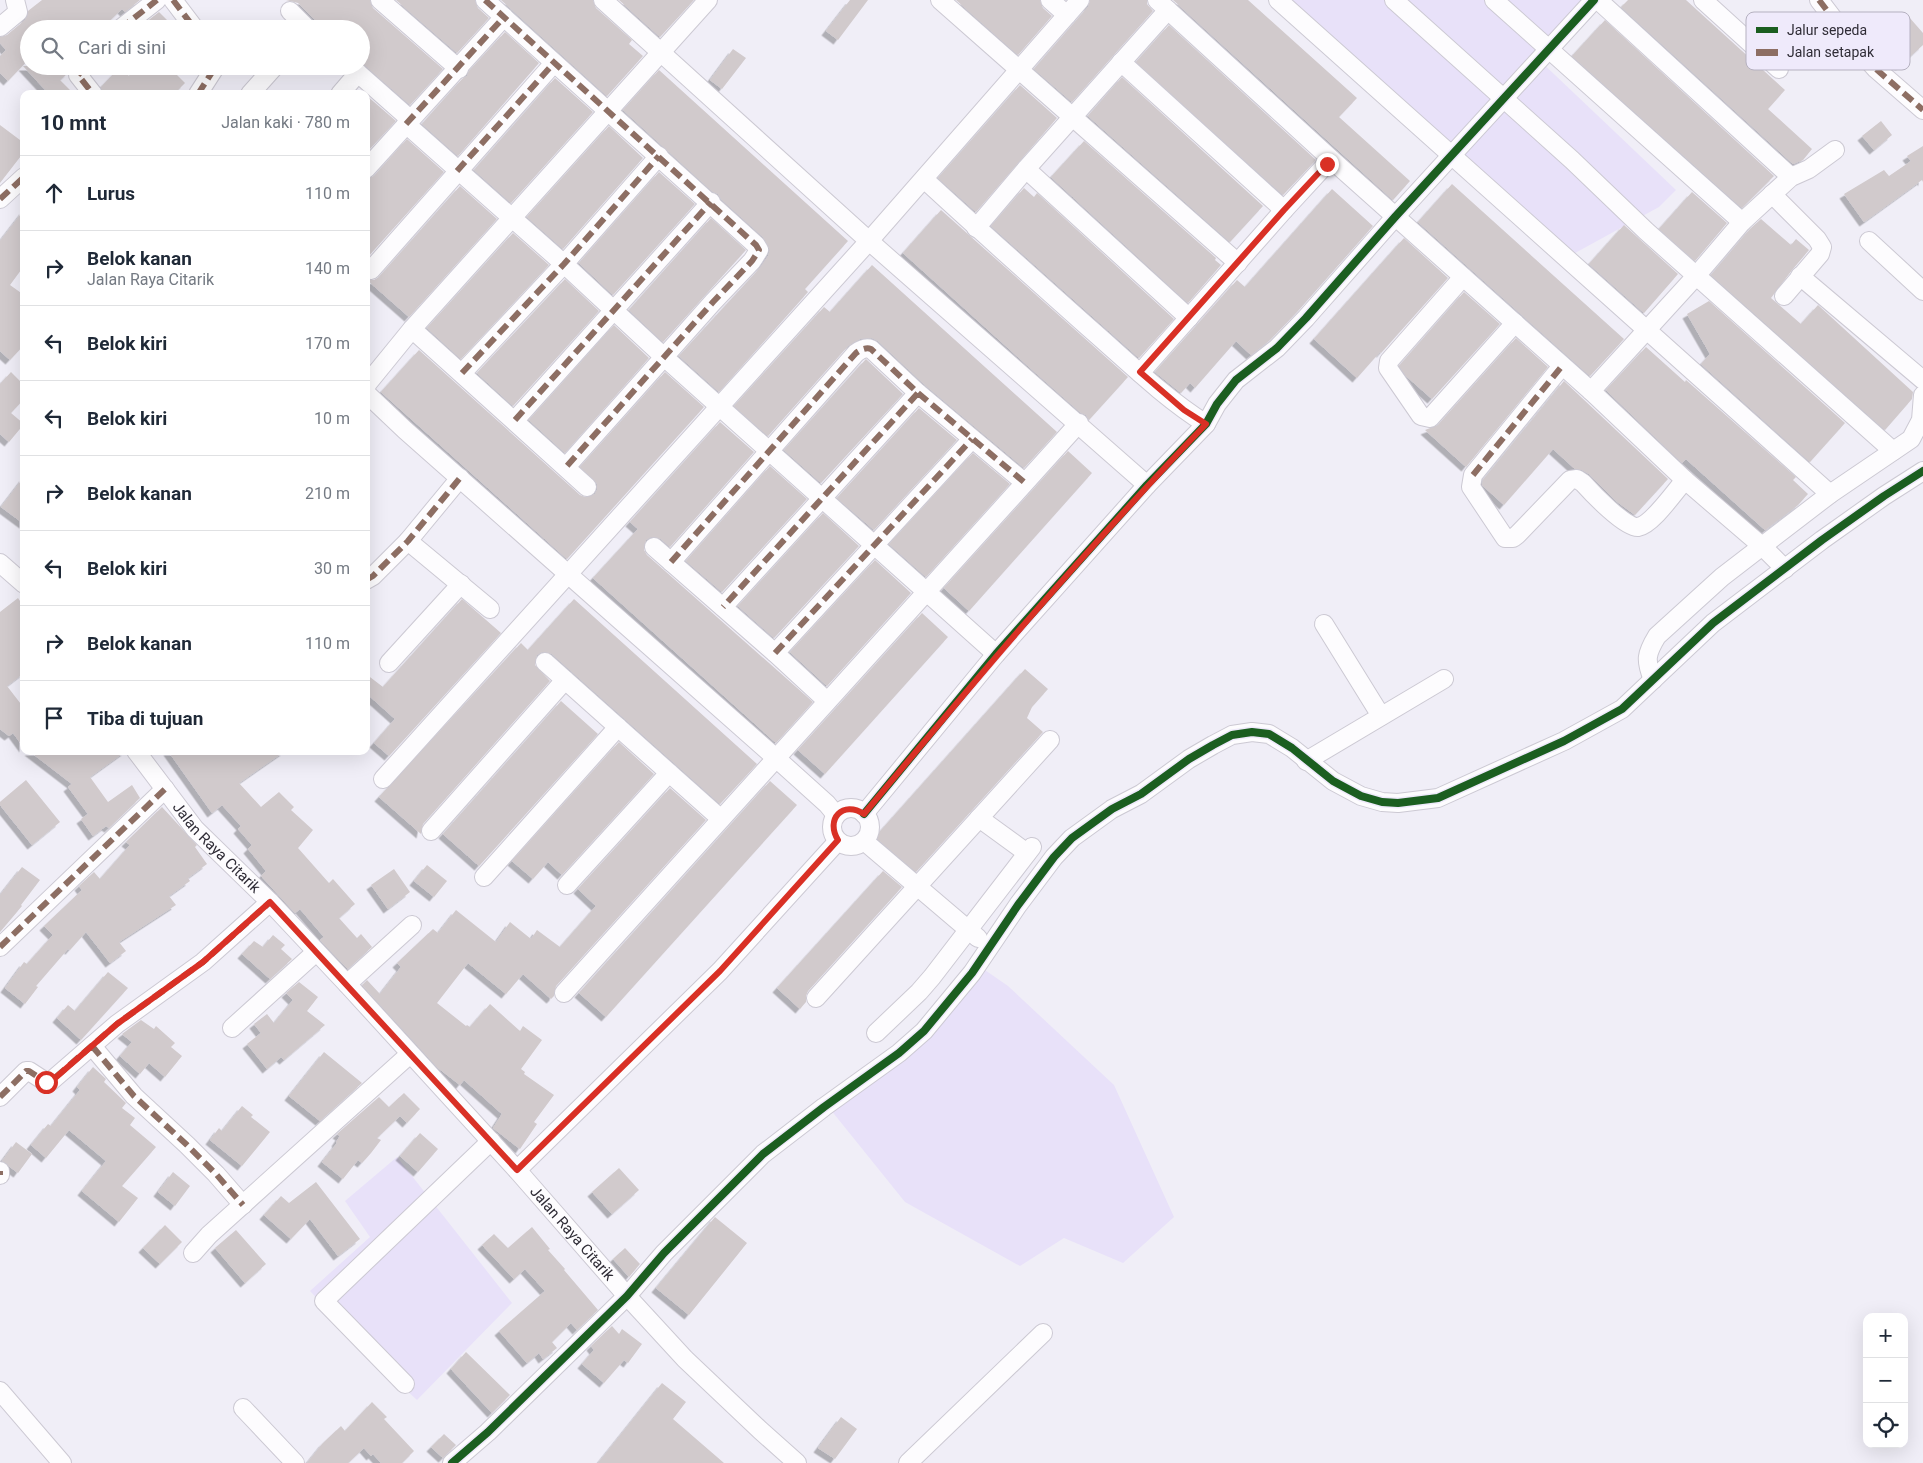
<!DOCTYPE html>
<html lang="id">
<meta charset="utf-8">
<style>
body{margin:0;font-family:Roboto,sans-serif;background:#f6f6f7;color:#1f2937}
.controls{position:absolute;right:15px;bottom:15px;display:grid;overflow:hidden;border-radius:10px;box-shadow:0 5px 20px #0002}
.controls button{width:45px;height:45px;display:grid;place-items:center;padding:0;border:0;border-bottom:1px solid #e0e1e3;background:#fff;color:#1f2937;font:25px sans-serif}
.stop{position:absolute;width:15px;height:15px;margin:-11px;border:4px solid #d93025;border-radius:50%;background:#fff}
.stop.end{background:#d93025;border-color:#fff;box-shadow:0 1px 5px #0008}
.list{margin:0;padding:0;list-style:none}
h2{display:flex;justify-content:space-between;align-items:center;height:65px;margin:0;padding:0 20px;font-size:21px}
h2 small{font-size:16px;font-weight:400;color:#747a83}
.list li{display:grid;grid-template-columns:32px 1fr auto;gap:15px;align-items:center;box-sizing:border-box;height:75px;padding:0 20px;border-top:1px solid #e0e1e3}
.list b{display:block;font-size:19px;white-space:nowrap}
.list p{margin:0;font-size:16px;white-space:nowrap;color:#747a83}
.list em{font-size:16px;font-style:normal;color:#747a83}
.icon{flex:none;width:28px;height:28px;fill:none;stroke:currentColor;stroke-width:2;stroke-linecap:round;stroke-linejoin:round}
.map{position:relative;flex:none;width:1923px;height:1463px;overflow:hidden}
.search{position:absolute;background:#fff;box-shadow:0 5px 20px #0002;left:20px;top:20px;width:350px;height:55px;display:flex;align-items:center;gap:12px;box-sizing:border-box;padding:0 18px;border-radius:28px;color:#747a83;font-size:19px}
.panel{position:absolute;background:#fff;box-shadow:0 5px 20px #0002;left:20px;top:90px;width:350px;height:665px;border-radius:10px}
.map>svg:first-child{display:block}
.green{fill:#e8e1f9}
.building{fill:#d1cacc;filter:url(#shadow)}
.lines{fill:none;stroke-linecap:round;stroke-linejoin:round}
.minor-casing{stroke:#ccc9d3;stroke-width:20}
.minor{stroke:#fdfcfe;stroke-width:18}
.quiet{stroke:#8d6e63;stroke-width:6;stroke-dasharray:12 6;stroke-linecap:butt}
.cycleway-casing{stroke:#efeafb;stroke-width:11}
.cycleway{stroke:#1b5e20;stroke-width:8}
.route{stroke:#d93025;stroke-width:6}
.labels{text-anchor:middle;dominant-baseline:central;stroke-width:4;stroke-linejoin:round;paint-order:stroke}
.street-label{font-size:15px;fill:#2f2c36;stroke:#efeafb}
.key{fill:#efeafb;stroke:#b5b1c0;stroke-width:1}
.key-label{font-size:14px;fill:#2f2c36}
</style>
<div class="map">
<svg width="1923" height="1463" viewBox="0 0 1923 1463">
<defs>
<filter id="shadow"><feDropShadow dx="-4.5" dy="4.5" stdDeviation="0" flood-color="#0004"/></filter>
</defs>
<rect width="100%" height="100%" fill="#f0eef7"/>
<path class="green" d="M1281,0h305l-51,56 141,134 -17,17 -93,51z
M982,968l26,18 106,99 60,132 -51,46 -59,-25 -44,28 -115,-64 -83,-103 103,-76z
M397,1157l115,146 -95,97 -33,-30 -74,-79 60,-54 -25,-36z"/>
<path class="building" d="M42,0h98l-15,12 -3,-3 -21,20h-72v30l-21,22 -8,-8v-17l6,-6 -6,-7v-6l7,-2 18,-15 3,-9z
M286,0h84l3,8 70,61 -33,36 -49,-43v-33h-43l-2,-8 -18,-18z
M396,0h79l3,8 11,10 -32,35z
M501,0h92l3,8 36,32 -3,4 14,12 -36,40z
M619,0h75l-34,37z
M850,0h18l-30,40 -12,-9z
M956,0h84l3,8 9,8 -34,39z
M1090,0h57v4l6,7 -81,91 -38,-33 54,-62z
M1173,0h75l109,98 -18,19 71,64 -17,19z
M1628,0h58l99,90 -17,19 44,40 -9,11 -10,4 -172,-157z
M159,12l17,17h-34l-2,-2z
M1909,17l14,16v12l-23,21 -21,-20z
M1605,20l169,156 -32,32 -170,-152z
M1169,25l147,135 -33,35 -147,-133z
M505,32l34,31 -81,93 -36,-32 40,-45 5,-3 2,-5z
M733,49l13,9 -24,31 -12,-9z
M23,66h49l-4,7 -8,7 14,14h-25z
M138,66h30l17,17 -11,11h-71l-2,-7 19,-20 9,9z
M659,70l189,171 -43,48 3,3 -89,100 -40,-36 81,-88 8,-12 2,-6 -7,-13 -42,-38 -3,-5 -5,-2 -90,-82z
M1122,77l141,129 -33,36 -142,-126z
M555,78l38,34 -82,91 -37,-33z
M1020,85l37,33 -81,94 -38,-34z
M366,95l30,26 -30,32z
M1881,121l11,14 -18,15 -12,-14z
M0,125l24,18v9l-24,31z
M609,126l34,32 -80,91 -36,-32z
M407,139l37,33 -78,87v-80l8,-3z
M1084,141l132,117 -1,2 6,5 -33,38 -137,-126z
M1923,146v36l-1,-2 -58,42 -20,-28 40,-24 5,6 22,-15 -4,-5z
M659,172l36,32 -82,91 -34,-32z
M1452,184l172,155 -34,37 -172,-154z
M460,186l37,33 -88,98 -42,-37h7l5,-3z
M1024,188l10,9 3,-4 137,126 -35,39 -148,-132z
M1332,189l41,37 -75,85 -28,29 -19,15 -15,-14 -41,47 -5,-5 -9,10 -26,-21 82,-92 8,7z
M1692,192l35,31 -32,38 -36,-32z
M24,210v56l-14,19 14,10v50l-14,15 -10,-9v-110z
M941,210l187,167 -39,43 -3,-5 -5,-2 -52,-46 -126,-114z
M711,218l35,32 -83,92 -34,-32z
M1761,219l30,26 5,-6 13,11 -17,20 -21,28 30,26 17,-19 95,87 -1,7 -27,31 -174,-155 39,-46z
M1624,225l54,49 -34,39 -55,-49z
M513,233l36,32 -88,94 -34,-31z
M1404,238l44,40 -67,75 -1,-1 -23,26 -43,-39z
M872,265l185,167 -33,36 -99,-83 -47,-44 -6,-3 -12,1 -12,7 -80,90 -34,-30 90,-99 6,5z
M565,279l34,32 -86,95 -36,-33z
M1464,292l36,32 -68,75 -26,-23 -7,-10z
M1709,301l136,122 -35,39 -109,-98 9,-10 -23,-40z
M614,325l35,33 -84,95 -36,-33z
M1516,338l32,29 -82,100 -41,-37 13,-5z
M1646,347l39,35 1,-2 110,97 -3,3 15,14 -10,11 -33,25 -79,-71 -4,4 -76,-73z
M419,350l161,145 5,2 10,-3 2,-4v-6l-17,-17 85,-95 39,35 -137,152 -186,-167z
M866,359l37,35 -82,89 -37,-33z
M11,372l13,13v14l-13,14 13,11 -15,18 -9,-8v-50z
M1564,381l104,98 -33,36 -19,-14 -27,-27 -7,-4 -7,-1 -22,-20 -49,56 -22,-20 1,-5z
M919,408l38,32 -83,90 -37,-32z
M720,422l34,30 -84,95 -9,-8 -10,-2 -5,3 -2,10 3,5 166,147 -37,41 -183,-165 45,-49 -8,-7z
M1068,451l24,22 -123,138 -25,-23z
M973,453l37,31 -84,93 -37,-33z
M770,466l37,33 -85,93 -36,-31z
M24,477v47l-23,-17z
M823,513l36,33 -85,92 -36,-32z
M875,560l36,33 -84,93 -37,-34z
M18,598l6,9v66l-17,13 17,22v40l-11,-15 -4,3 -9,-7v-117z
M462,599l39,34 -112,123 -15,-13 21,-24 -29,-26v-19l17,13z
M574,599l183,165 -37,40 -168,-150 -10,-2 -5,3 -2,10 15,16 -127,143 -2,10 -42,-37 142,-154 7,7z
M922,613l26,24 -123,137 -27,-24z
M1025,669l23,20 -16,18 -5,11 16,14 -127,140 -41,-35z
M561,701l37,33 -119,132 -36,-32z
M619,742l35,32 -92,101 -14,-13 -15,17 -21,-18z
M29,751h97l-36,26 18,25 24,-17 8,13 -31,30 -3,-2 -13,10 -12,-17 7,-5 -20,-27 4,-3z
M168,751h117l-46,32 22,24 18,-15 15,15 -3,3 22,20 -15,18 31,35 4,-4 22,25 -16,14 18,20 4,-4 11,13 -24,22 -28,-29 4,-3 -24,-28 -5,4 -34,-37 5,-5 -18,-22 4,-4 -14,-16 3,-3 -19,-21 -10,8z
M26,780l34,42 -28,23 -32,-40v-3z
M770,781l27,24 -191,212 -27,-24z
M670,788l36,32 -150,166 -2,10 -3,3 -28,-25 -17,20 -38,-31 -31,40 29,23 1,-1 3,2 20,-23 30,27 3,-5 19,14 -21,29 4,3 -1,2 30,21 -20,27 3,2 -17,25 -27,-21 9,-14 -38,-34 -4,5 -22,-17 -76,-83 5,-5 13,14 21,-27 -4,-4 36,-34 5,4 18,-23 40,32 14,-20 21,17 6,-9 23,17 36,-41 -18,-17z
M162,807l35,38 -2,2 12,17 -19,14 2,3 -21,15 7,9 -57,37 7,9 -16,12 -24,-31 -16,18 -2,-1 -32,37 2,1 -13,17 -20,-16 19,-26 3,2 26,-29 -9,-9 38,-36 -3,-4 15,-14 6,7 30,-34 -4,-3z
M427,865l20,16 -13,16 -20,-16z
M22,867l18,13 -19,25 1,1 -22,26v-37z
M394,869l16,23 -22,17 -17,-24z
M883,871l19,16 -94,104 -2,5v6l-6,7 -23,-21z
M273,935l12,10 -4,4 11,10 -22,20 -28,-25 12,-13 9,6z
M108,972l20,16 -47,52 -24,-22 11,-13 7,6z
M299,982l19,15 -11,14 18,14 -41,35 -3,-3 -14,12 -20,-25 14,-11 -7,-9 13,-10 7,9 19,-23 -7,-7z
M141,1020l13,9 2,-3 19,17 -4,4 11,9 -17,21 -16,-14 -9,11 -20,-18 12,-14 -10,-8z
M324,1052l38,31 -42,38 -31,-25z
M93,1067l13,12 -2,3 22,21 -4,5 13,10 -5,7 26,22 -34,39 16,12 -19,24 -37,-31 24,-30 -37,-31 -23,28 -15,-13 17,-21 3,2 29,-36 -3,-3z
M404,1093l16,16 -13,14 -7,-7 -23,22 4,2 -10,13 -9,10 -4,-3 -15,19 -21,-17 15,-19 -1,-1 4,-6 -3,-2 42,-37 10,10z
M242,1106l11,9 -2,2 19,15 -28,34 -32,-26 9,-12 3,3z
M420,1133l18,16 -20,23 -18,-16z
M16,1142l16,12 -14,19 -16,-12z
M619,1168l20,22 -27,24 -20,-22z
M173,1172l17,14 -15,20 -17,-14z
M316,1182l44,57 -22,17 -28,-37 -19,20 -27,-24 17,-19 8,7z
M715,1217l32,26 -58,72 -33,-27z
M165,1225l17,17 -22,22 -17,-16z
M532,1227l18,22 -2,1 17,19 -1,1 34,40 -21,20 -6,-7 -19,19 5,6 -14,11 -4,-6 -12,10 -28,-32 46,-40 -20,-22 -11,10 -32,-34 12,-11 14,14z
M236,1230l30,34 -21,19 -30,-35z
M625,1248l15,16 -11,13 -16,-18z
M612,1326l7,8 3,-5 20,15 -14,19 -4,-3 -20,23 -22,-19 12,-14 -3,-4z
M466,1352l44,43 -18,18 -41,-44z
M662,1383l24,19 -13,17 51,44h-126z
M372,1402l15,15 -3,2 30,32 -12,12h-21l-8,-9 -2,2 -7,-8 -16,15h-41l16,-20 18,-17 4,5z
M841,1417l16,12 -22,30 -17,-11z
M444,1434l12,11 -13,13 -12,-11z"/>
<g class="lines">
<g class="minor-casing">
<g id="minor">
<path d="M173,0l22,29"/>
<path d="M380,0l79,69"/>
<path d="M485,0l271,245 3,5 -7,11 -39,41 -147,165"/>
<path d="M603,0l266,241 278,244"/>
<path d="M940,0l298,263"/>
<path d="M1050,0l17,15"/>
<path d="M1157,0l174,159 260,232 94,89 78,67 22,22"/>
<path d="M1278,0l552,494"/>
<path d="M1394,0l178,160 74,71 247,220"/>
<path d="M1494,0l248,222"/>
<path d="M1598,0l193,177"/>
<path d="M1703,0l76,69"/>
<path d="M1819,0l26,34 31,35 47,41"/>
<path d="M290,11l18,18"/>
<path d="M0,27l18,-15 -3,-12"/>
<path d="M120,29l37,-29"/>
<path d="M1121,62l163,148"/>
<path d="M86,66l-8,9 15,19"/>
<path d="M350,66l61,54"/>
<path d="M198,94l18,-28"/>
<path d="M250,94l25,-28"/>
<path d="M340,94l18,-21"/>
<path d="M406,124l158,140 100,93 332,297"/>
<path d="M366,169l138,-152"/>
<path d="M1026,169l163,149"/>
<path d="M924,179c54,50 109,99 164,148 38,33 75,70 118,97"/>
<path d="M1772,194l45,45 5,8 -2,7 -36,42"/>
<path d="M0,199l24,-22"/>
<path d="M976,228l50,-59 142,-159"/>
<path d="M1869,241l54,50"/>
<path d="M371,270l183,-207"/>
<path d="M1800,276l123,104"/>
<path d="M1463,277l-74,84 -1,7 33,48 9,2 85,-95"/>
<path d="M412,329l175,158"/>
<path d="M1562,366l-89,109 -2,12 34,51h8l4,-3 53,-55 7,-1 6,4c9,10 42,45 55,44 14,-2 37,-36 47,-47"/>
<path d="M462,373l102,-109 95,-108"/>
<path d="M1140,373l144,-163 47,-51"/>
<path d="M366,387l2,-4 44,-54 296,-329"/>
<path d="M1591,391l105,-115 46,-54 49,-45 18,-8 26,-19"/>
<path d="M366,393l39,37 372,329 50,45 9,11"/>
<path d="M918,393l106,89"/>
<path d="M515,420l196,-218"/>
<path d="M408,541l82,68"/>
<path d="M654,547l121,106 52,48"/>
<path d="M671,562l185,-209c4,-3 10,-6 15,-4l47,44 -195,214"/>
<path d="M0,563l24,21"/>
<path d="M366,580l7,-4 35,-35 52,-63"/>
<path d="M1324,624l57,92"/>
<path d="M775,653l197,-214"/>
<path d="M545,662l176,157"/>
<path d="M389,663l72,-79"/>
<path d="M1653,680c-8,-20 -7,-26 4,-44l65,-59 108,-83 81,-55 10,-19 2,-25"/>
<path id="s1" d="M136,751l59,78 75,73 77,82 170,186 110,126 58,63 75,71 37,33"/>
<path d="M1306,761l138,-82"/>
<path d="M383,779l486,-538 211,-241"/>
<circle cx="851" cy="827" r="19"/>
<path d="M864,814l132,-160 151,-169 59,-61 11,-20 19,-24 41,-32 29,-30 89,-101 199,-217"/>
<path d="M979,818l48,35"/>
<path d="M431,831l134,-151"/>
<path d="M864,841l114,97"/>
<path d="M484,877l134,-150"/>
<path d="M567,885l102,-112"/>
<path d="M0,947l165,-158"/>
<path d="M347,984l65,-59"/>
<path d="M564,993l515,-570"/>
<path d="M816,998l234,-258"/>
<path d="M232,1028l84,-76"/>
<path d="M876,1033l43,-41 13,-15 100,-130"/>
<path d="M92,1046l42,50 53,49 29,29 27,31"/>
<path d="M0,1097l26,-26h3l17,11h4l67,-58 86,-62 67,-60"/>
<path d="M517,1170l203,-199 118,-130"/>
<path d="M0,1171v4"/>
<path d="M193,1253l16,-18 201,-181"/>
<path d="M405,1384l-81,-83 167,-160"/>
<path d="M0,1391l62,72"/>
<path d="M243,1408l52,55"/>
<path d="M452,1463l36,-31 139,-136 37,-43 99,-99 61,-47 75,-54 25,-22 48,-58 46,-68 36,-48 18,-19 40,-29 29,-15 48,-35 24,-14 19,-10 20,-3 17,2 23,14 41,33 28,15 21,6 16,1 40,-5 126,-57 58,-32 91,-86 109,-83 62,-44 39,-25"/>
<path d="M908,1463l135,-130"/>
</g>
</g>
<use href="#minor" class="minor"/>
<path class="quiet" d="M173,0l22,29
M485,0l271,245 3,5 -7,11 -39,41 -147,165
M1819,0l26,34 31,35 47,41
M120,29l37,-29
M86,66l-8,9 15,19
M198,94l18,-28
M406,124l98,-107
M457,171l97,-108
M0,199l24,-22
M462,373l102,-109 95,-108
M918,393l106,89
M515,420l196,-218
M1473,475l89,-109
M671,562l185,-209c4,-3 10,-6 15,-4l47,44 -195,214
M366,580l7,-4 35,-35 52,-63
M775,653l197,-214
M0,947l165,-158
M92,1046l42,50 53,49 29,29 27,31
M0,1097l26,-26h3l17,11h4l67,-58 86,-62 67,-60
M0,1171v4"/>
<g class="cycleway-casing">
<path id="cycleway" d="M864,814l132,-160 151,-169 59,-61 11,-20 19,-24 41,-32 29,-30 89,-101 199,-217
M452,1463l36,-31 139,-136 37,-43 99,-99 61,-47 75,-54 25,-22 48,-58 46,-68 36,-48 18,-19 40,-29 29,-15 48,-35 24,-14 19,-10 20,-3 17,2 23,14 41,33 28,15 21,6 16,1 40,-5 126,-57 58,-32 91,-86 109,-83 62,-44 39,-25"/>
</g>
<use href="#cycleway" class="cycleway"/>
</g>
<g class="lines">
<path class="route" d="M46,1082l8,-3 63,-55 86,-62 67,-60 247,268 203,-199 118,-131c-13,-21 5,-40 26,-26 111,-134 222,-265 342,-390l-22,-14 -44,-38 144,-162 43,-46"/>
</g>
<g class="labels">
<g class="street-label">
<text stroke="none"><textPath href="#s1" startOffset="126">Jalan Raya Citarik</textPath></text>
<text stroke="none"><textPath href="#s1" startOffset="651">Jalan Raya Citarik</textPath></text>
</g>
</g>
<rect x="1746" y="12" width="164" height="58" rx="8" class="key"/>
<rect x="1756" y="27" width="22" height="6" fill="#1b5e20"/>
<rect x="1756" y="49" width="22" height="7" fill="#8d6e63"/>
<g class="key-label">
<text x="1787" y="35">Jalur sepeda</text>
<text x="1787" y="57">Jalan setapak</text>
</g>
</svg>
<div class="controls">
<button>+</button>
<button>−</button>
<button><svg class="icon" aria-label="locate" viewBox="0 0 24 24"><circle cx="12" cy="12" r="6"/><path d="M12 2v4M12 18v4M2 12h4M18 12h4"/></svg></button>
</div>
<div class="stop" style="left:46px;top:1082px"></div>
<div class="stop end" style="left:1327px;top:164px"></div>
<div class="search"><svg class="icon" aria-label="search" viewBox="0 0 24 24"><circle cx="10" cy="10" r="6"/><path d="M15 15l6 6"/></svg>Cari di sini</div>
<section class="panel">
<h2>10 mnt<small>Jalan kaki · 780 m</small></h2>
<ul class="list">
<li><svg class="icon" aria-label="ahead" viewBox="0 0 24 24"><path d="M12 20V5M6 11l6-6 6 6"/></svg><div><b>Lurus</b></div><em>110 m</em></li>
<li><svg class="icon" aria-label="right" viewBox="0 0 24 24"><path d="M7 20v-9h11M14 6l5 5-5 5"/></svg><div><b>Belok kanan</b><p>Jalan Raya Citarik</p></div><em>140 m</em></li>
<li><svg class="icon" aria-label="left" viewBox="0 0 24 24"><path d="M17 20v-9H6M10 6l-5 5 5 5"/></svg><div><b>Belok kiri</b></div><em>170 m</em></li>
<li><svg class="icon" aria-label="left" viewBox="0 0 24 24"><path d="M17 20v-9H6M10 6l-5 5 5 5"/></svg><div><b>Belok kiri</b></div><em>10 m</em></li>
<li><svg class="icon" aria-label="right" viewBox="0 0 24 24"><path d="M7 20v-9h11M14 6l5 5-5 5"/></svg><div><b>Belok kanan</b></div><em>210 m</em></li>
<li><svg class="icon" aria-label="left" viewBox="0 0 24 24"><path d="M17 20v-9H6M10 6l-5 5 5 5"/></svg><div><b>Belok kiri</b></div><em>30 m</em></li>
<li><svg class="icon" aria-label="right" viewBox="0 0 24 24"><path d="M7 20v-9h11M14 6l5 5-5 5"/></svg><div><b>Belok kanan</b></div><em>110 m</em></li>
<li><svg class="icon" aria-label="arrive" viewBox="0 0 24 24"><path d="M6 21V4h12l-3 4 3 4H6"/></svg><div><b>Tiba di tujuan</b></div></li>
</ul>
</section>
</div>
